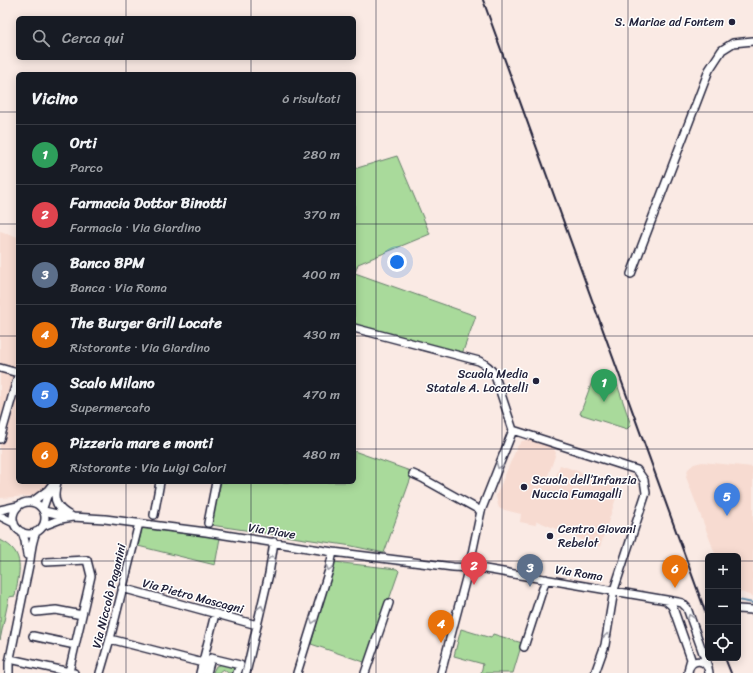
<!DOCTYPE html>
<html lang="it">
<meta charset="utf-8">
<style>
body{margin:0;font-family:Sriracha,sans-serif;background:#242831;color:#f1f3f6}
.controls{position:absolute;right:12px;bottom:12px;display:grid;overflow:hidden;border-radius:6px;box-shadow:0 2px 10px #0003}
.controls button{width:36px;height:36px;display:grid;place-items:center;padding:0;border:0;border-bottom:1px solid #363941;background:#171b24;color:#f1f3f6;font:20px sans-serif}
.you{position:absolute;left:397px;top:262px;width:14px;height:14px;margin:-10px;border:3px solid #fff;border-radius:50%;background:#1a73e8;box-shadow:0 0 0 6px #1a73e833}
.badge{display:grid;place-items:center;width:26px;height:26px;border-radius:50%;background:#8c9099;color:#fff;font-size:13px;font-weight:700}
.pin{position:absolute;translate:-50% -33px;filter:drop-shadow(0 1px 2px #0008)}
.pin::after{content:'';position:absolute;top:21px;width:14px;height:12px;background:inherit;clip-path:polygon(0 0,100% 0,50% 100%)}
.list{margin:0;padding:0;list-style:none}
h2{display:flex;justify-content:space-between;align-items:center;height:52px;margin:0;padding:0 16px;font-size:17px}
h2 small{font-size:13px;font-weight:400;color:#9ea1a6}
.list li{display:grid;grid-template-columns:26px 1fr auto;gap:12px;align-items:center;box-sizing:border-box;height:60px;padding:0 16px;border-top:1px solid #363941}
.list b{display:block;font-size:15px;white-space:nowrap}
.list p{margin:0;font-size:13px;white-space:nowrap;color:#9ea1a6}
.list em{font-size:13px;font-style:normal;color:#9ea1a6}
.icon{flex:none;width:22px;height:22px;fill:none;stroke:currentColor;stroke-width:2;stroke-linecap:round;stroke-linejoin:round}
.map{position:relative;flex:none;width:753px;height:673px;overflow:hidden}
.search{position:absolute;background:#171b24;box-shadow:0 2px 10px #0003;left:16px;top:16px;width:340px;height:44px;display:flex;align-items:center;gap:10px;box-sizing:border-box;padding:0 14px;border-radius:6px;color:#9ea1a6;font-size:15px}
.panel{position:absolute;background:#171b24;box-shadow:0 2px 10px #0003;left:16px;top:72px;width:340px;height:412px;border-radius:6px}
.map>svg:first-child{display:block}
.built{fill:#f7dbd1}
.green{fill:#a9da9b;stroke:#667e6b}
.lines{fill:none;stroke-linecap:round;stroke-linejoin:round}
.stream{stroke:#6890ad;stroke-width:2}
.minor-casing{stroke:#22223b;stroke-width:10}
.minor{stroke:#fff;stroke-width:7}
.rail{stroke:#22223b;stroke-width:2}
.oneway{stroke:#9c9ca7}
.grid{fill:none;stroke:#22223b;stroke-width:1;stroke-opacity:0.55}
.poi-dot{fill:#22223b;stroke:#fff;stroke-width:1.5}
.labels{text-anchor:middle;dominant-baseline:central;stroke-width:3;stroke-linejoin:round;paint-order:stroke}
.poi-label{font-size:12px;fill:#22223b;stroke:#fff;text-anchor:end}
.street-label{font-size:12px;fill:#22223b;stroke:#fff}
</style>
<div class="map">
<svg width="753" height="673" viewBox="0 0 753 673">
<rect width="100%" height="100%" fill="#faeae4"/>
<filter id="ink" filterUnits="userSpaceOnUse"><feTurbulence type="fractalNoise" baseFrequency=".025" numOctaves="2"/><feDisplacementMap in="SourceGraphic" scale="8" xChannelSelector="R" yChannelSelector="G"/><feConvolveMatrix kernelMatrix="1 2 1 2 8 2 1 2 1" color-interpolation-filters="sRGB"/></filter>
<g filter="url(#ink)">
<path class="built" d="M0,231l18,6v245h38l-3,18 -23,-4 -30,2z
M526,440h5l21,7 2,2 2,4 -8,23 7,3 5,-14 60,21 -20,61 -63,-26 -2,4 -15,-3 1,-8 -20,-5 -2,-1 -1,-3 -2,-9 21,-49 5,-6z
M702,462l51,5v129l-4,-1 -11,-4v-35h-22l-30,-79 2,-8 6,-5z"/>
<path class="green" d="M397,156l33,78 -72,30 -3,9 121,43 -14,38 -108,-30v-155z
M593,379l7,2 3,8 14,-5 14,41 -4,4 -47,-15z
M354,451l59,21 -29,81 -32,-7 -141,-21 10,-43h133z
M142,528l78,10 -5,27 -77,-19z
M0,540c27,12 19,33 15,56l-6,1 -9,43z
M334,562l63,7 2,2 -32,92 -56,-19z
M461,629l30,9 2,-4 29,9 -9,30h-32l2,-9 -29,-8z
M223,664l10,3 3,4v2h-8l-5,-4 -5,4h-5v-1l3,-6z"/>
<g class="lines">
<path class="stream" d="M738,600l15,3"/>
<g class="minor-casing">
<path id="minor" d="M631,274l78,-204 13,-20 11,-7 20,-2
M354,328l125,33c8,4 12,7 16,15l18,54
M0,368l18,5
M513,430l124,40 7,10 2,13 -32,97 -9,55 -10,28
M0,439l18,-63
M413,474l9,4 59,33
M57,482c-1,5 -2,9 -2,13 0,11 9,18 18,22
M13 518a16 16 0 1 1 32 0a16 16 0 1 1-32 0Z
M32,502l16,-12 6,-8
M43,508l4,-12 6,-7
M0,510l18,-4
M44,511l17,4h7
M154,515l6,-33
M0,516l14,7
M208,523l8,-41
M43,526l18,-7 12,-2 32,2 101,13 127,20 120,15 32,2 193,33 4,1 5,5 21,59
M22,532l3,9 2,14
M46,562l41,-2 4,16 -22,96
M122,588l135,37
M665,600l6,5 2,3 17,48 1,3 -2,7
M738,609l15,1
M36,612l20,-2 26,5
M33,636l42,9
M110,639l93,24
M524,647l22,-68
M10,659l64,14
M9,673v-10l21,-103c1,-10 2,-19 6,-28
M100,673l10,-34 29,-116
M200,673l15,-59
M207,673l4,-15 29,7 -3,8
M246,673l23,-99 5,-32
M297,673l32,-103 4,-18
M365,673l24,-70
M441,673l29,-110 11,-52 32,-81
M688,673c1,-16 20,-15 21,0"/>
</g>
<use href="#minor" class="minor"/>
<path class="rail" d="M483,0l225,619
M725,658l6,15"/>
</g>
<defs><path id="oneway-chevron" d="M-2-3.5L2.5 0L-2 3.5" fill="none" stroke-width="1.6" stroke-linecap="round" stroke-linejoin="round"/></defs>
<g class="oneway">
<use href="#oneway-chevron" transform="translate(499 466) rotate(112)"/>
<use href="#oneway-chevron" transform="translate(272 558) rotate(-82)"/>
<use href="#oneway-chevron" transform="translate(329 568) rotate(105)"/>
<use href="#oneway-chevron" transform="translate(261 608) rotate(-77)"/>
<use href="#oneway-chevron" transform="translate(690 617) rotate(-109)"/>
<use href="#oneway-chevron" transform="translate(313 621) rotate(107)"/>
<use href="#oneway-chevron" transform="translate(607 636) rotate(-81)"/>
</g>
</g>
<path class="grid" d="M126,0v18M251,0v18M376,0v673M502,0v673M628,0v673M126,58v16M251,58v16M0,112h18M354,112h399M0,224h18M354,224h399M0,336h18M354,336h399M0,449h18M354,449h399M126,482v191M251,482v191M0,561h708M738,561h15"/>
<g class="poi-dot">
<circle cx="732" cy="22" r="4"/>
<circle cx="536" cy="381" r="4"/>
<circle cx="524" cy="487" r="4"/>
<circle cx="550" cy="536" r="4"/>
</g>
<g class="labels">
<g class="poi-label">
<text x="724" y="22">S. Mariae ad Fontem</text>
<text x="528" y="374">Scuola Media<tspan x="528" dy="14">Statale A. Locatelli</tspan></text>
<text x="532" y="480" text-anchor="start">Scuola dell’Infanzia<tspan x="532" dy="14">Nuccia Fumagalli</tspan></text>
<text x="558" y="529" text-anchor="start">Centro Giovani<tspan x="558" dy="14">Rebelot</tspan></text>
</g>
<g class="street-label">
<text transform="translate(272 531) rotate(9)">Via Piave</text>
<text transform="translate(579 573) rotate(9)">Via Roma</text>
<text transform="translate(109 596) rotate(-76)">Via Niccolò Paganini</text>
<text transform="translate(193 596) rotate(15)">Via Pietro Mascagni</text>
</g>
</g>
</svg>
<div class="controls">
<button>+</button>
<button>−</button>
<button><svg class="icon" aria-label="locate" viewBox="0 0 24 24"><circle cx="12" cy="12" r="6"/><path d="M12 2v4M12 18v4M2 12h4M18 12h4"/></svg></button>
</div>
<div class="you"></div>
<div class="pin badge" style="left:604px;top:402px;background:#2e9e5b">1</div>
<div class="pin badge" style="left:474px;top:585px;background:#e0444e">2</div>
<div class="pin badge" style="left:530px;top:587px;background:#5c6f8a">3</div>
<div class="pin badge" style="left:441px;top:643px;background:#e8710a">4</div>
<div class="pin badge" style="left:727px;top:516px;background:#3f7fe0">5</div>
<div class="pin badge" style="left:675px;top:588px;background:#e8710a">6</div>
<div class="search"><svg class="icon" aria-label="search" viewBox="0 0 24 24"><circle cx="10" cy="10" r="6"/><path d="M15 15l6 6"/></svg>Cerca qui</div>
<section class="panel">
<h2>Vicino<small>6 risultati</small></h2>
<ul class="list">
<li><span class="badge" style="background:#2e9e5b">1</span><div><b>Orti</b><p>Parco</p></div><em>280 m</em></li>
<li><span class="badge" style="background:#e0444e">2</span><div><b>Farmacia Dottor Binotti</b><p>Farmacia · Via Giardino</p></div><em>370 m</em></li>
<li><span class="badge" style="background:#5c6f8a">3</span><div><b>Banco BPM</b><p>Banca · Via Roma</p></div><em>400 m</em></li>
<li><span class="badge" style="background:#e8710a">4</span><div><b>The Burger Grill Locate</b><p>Ristorante · Via Giardino</p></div><em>430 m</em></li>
<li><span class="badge" style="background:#3f7fe0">5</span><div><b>Scalo Milano</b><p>Supermercato</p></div><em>470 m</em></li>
<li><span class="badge" style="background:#e8710a">6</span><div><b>Pizzeria mare e monti</b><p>Ristorante · Via Luigi Calori</p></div><em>480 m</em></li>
</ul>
</section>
</div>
